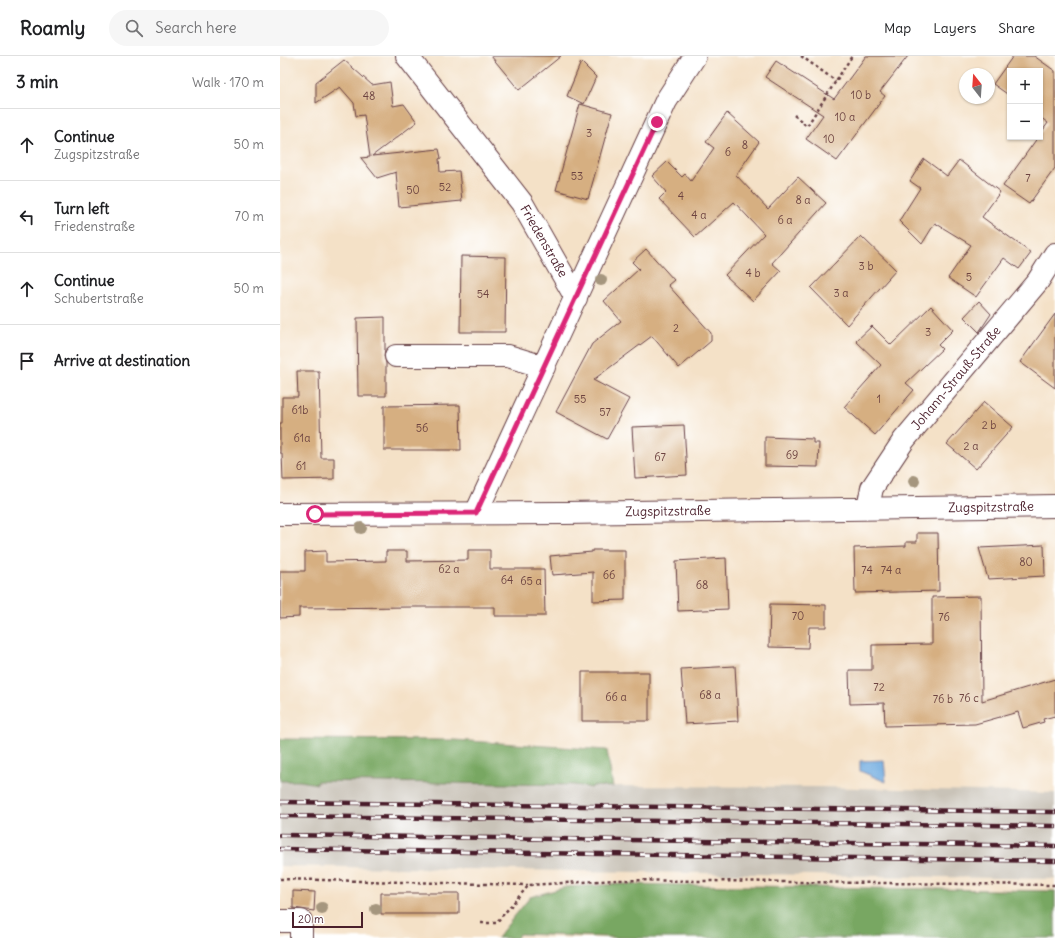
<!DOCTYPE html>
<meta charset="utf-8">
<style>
body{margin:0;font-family:Delius,sans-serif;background:#f6f6f6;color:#202124}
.controls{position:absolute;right:12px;top:12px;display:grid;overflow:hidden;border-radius:0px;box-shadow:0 1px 3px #0004}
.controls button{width:36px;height:36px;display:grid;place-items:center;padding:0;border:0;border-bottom:1px solid #e0e0e0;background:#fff;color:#202124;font:20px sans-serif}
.compass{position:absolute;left:679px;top:12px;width:36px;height:36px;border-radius:50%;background:#fff;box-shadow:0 1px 3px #0004;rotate:343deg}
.scale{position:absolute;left:12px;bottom:10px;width:71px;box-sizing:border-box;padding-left:4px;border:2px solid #4a1f2b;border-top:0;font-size:11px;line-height:14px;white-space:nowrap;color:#4a1f2b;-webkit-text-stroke:3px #fff;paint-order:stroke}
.stop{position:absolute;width:12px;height:12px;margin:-9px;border:3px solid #db2777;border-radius:50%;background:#fff}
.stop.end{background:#db2777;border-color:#fff;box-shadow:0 1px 4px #0008}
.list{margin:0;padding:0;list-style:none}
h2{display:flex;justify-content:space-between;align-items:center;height:52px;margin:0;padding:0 16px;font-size:17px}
h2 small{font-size:13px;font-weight:400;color:#757577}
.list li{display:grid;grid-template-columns:26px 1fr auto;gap:12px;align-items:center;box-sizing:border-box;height:72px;padding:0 16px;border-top:1px solid #e0e0e0}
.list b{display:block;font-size:15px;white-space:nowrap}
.list p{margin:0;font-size:13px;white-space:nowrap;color:#757577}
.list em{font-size:13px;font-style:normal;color:#757577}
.icon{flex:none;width:22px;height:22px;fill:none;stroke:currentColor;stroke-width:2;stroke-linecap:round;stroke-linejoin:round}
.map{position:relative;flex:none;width:775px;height:882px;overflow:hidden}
header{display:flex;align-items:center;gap:24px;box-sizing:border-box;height:56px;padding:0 20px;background:#fff;border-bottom:1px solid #e0e0e0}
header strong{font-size:19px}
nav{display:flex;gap:22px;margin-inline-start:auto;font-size:14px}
.search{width:280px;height:36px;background:#f6f6f6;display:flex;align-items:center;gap:10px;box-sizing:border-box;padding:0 14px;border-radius:22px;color:#757577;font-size:15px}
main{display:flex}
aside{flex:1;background:#fff}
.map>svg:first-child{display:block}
.industrial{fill:#c9c3b8}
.forest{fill:#78a762;stroke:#616346}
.water{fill:#6eaadf;stroke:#5c6485}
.building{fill:#d6af81}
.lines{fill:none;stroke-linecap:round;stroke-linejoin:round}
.minor-casing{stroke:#643c42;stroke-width:24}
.path{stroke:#643c42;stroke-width:2.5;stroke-dasharray:3 3;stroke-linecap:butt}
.minor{stroke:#fff;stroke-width:22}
.rail-casing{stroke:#4a1f2b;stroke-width:4.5}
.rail{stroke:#fff;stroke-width:3;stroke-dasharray:9;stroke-linecap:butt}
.tree{fill:#a5967e}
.route{stroke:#db2777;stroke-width:5}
.labels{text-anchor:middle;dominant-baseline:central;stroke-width:4;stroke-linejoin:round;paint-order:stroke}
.number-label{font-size:11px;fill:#6d4340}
.street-label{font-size:13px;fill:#4a1f2b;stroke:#fff}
</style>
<header>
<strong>Roamly</strong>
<div class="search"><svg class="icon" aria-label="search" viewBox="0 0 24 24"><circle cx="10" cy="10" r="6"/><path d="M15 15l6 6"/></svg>Search here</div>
<nav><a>Map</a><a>Layers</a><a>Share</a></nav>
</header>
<main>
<aside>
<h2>3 min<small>Walk · 170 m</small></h2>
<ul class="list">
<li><svg class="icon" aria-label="ahead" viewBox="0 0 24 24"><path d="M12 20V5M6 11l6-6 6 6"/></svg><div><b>Continue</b><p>Zugspitzstraße</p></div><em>50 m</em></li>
<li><svg class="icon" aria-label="left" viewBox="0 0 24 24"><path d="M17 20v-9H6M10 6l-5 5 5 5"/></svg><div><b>Turn left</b><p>Friedenstraße</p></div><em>70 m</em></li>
<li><svg class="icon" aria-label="ahead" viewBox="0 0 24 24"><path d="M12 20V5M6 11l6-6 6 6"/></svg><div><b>Continue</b><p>Schubertstraße</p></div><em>50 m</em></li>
<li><svg class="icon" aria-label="arrive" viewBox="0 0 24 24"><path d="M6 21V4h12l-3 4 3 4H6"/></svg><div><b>Arrive at destination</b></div></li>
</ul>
</aside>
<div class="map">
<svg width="775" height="882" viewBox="0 0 775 882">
<rect width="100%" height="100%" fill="#fff"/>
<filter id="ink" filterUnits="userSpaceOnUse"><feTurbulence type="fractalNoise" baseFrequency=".025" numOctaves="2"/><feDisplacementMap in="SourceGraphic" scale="8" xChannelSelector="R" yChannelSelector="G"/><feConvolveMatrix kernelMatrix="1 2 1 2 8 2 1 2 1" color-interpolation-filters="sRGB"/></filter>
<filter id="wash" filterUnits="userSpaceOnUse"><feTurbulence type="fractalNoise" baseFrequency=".012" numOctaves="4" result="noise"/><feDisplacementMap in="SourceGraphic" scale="16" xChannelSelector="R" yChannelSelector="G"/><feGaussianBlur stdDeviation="0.9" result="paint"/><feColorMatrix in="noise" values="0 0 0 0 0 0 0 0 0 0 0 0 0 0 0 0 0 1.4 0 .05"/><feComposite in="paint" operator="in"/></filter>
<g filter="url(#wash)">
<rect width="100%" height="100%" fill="#f4e1c7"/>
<path class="industrial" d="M0,725h20l17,3v-3l257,4 18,3v-2l227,1 236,6v86l-775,-13z"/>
<path class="forest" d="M0,683l174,1 153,10 6,37 -21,-1v2l-18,-3 -257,-4v3l-17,-3h-20z
M343,828l432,7v47h-419l-117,-4 -2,4h-20l33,-41 36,-10z"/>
<path class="water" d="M604,704l2,22 -26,-11v-10z"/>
<g id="blocks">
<path class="building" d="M211,0h70l-42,34z
M586,0h42l-28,36 5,4 -48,65 -31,-22 17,-24 -58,-38 11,-16 58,38z
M733,0h21l21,15v97l-26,36 -26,-18 35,-49h2v-3l8,-11 -8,-6v-46h-30v25l-17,-12z
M64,4l28,25 18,-3 3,24 11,-2 13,18 -45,34 67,-7 2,9 -2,1 1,13 19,-1 3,30 -63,6 -3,-35 -19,6 -16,-20 9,-1 -6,-42 -8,1 -2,-13 -14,-16 -24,16v-21z
M301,6l15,15 -12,27 -17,-8z
M300,48l32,9 -24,86 -32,-9z
M447,57l32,29 -23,33 32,34 30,-32 28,26 -54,60 9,8 -28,30 -28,-26 39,-41 -30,-32 -39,35 -36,-38 7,-7 -14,-16 15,-14 15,15 3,-3 6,7 23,-33 -8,-6z
M644,103l23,17 12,-16 41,32 -18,25 49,36 -12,16 -15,-11 -28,39 -28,-19 23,-33 -36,-22 -13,21 -23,-23 21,-33 -10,-7z
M581,180l35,34 -49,55 -36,-37z
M366,193l28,31 -6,5 43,48v8l-32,27 -27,-32 -59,44 36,19 -22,40 -51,-27 36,-68 29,-23 -17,-20 35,-32 -7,-7z
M181,200l45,1 -1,75h-45z
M699,245l12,13 -12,18 -15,-15z
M651,250l22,24 -15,15 4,4 -36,34 8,7 -39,45 -31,-28 37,-42 -25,-24 16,-15 19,19z
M775,258v74l-35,-26z
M105,261v32l-1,7 2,7v33h-28l-1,-78z
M17,315h22l2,87h13v21l-51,1 -1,-27h-2v-30h2v-26h16z
M704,346l29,25 -37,42 -29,-25z
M180,349l1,45h-77v-44z
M404,369l3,50 -52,3 -3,-51z
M485,381l48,2v4h6l-1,24 -53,-1z
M637,477h21l1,58 -84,2 -1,-45 52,-2v-4h11z
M764,489l1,31 -57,3 -9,-31z
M188,494h22v19h54l1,47h-50v-9h-81l-115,1v9l-19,1v-47h25v-19l21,-1v11l60,-1v-10h21v10l61,-1z
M312,494h33v50l-32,1v-29l-41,3 -2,-19 42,-4z
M446,502l2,51 -50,2 -2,-50z
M701,540l1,105 73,-22v37l-12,3 1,3 -21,6 -5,-16 -43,12 -90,2 -1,-23 -34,1 -1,-34h23v-25l60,-1v-47z
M490,548l56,1v22h-17l-1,21 -39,-1z
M455,610l3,55 -53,3 -4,-55z
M302,616h67v49h-67z
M13,835l22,1 -1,19 -21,-3z
M101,837h78v21h-78z"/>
</g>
</g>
<g filter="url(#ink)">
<use href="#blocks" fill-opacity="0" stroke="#643c42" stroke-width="1"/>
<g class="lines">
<g class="minor-casing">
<path id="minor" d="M127,0l115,147 54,95
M116,300h112l36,11
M588,451l4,-19 32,-48 134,-159 17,-27
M196,457l190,-412 29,-45
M0,458l285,-1 490,-7
M0,865h21v17"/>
</g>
<path class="path" d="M521,0l35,25
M514,59l13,11 45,-70
M0,823l248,6
M201,867h15l33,-38 88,-5 438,5"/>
<use href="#minor" class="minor"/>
<g class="rail-casing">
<path id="rail" d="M0,746l775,10
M0,760l775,10
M0,779l775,11
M0,793l775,12"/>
</g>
<use href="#rail" class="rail"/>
</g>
<g class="tree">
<circle cx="321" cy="224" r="6"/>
<circle cx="634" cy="425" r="6"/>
<circle cx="81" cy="472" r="6"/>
<circle cx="42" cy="852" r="6"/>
<circle cx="96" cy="853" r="6"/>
</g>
</g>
<g class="lines" filter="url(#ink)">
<path class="route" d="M35,458l161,-1 181,-391"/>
</g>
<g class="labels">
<g class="number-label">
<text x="581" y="39">10 b</text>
<text x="89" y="40">48</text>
<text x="565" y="61">10 a</text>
<text x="309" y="77">3</text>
<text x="549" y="83">10</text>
<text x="465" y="89">8</text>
<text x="448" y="96">6</text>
<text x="297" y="120">53</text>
<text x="748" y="122">7</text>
<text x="165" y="131">52</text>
<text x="133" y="134">50</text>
<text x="401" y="140">4</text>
<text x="523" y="144">8 a</text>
<text x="419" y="159">4 a</text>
<text x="505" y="164">6 a</text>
<text x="586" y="210">3 b</text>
<text x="473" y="217">4 b</text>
<text x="689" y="221">5</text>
<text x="561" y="237">3 a</text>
<text x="203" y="238">54</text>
<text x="396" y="272">2</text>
<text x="648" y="276">3</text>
<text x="300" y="343">55</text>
<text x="599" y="343">1</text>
<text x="20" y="354">61b</text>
<text x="325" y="356">57</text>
<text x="709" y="369">2 b</text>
<text x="142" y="372">56</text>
<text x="22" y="382">61a</text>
<text x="691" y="390">2 a</text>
<text x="512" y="399">69</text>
<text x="380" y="401">67</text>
<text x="21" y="410">61</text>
<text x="746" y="506">80</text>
<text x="169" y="513">62 a</text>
<text x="587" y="514">74</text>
<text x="611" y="514">74 a</text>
<text x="329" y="519">66</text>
<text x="227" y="524">64</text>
<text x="251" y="525">65 a</text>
<text x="422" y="529">68</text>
<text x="518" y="560">70</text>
<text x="664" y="561">76</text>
<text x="599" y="631">72</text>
<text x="430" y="639">68 a</text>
<text x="336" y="641">66 a</text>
<text x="689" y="642">76 c</text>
<text x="663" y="643">76 b</text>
</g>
<g class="street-label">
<text transform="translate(264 185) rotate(60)">Friedenstraße</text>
<text transform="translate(676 322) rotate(-50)">Johann-Strauß-Straße</text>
<text transform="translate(711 451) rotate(-1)">Zugspitzstraße</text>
<text transform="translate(388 455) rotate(-1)">Zugspitzstraße</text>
</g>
</g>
</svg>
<div class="controls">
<button>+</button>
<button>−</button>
</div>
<svg class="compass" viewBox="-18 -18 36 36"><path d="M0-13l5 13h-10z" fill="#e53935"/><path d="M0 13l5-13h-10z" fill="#757577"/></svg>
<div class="scale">20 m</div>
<div class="stop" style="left:35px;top:458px"></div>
<div class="stop end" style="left:377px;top:66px"></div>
</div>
</main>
